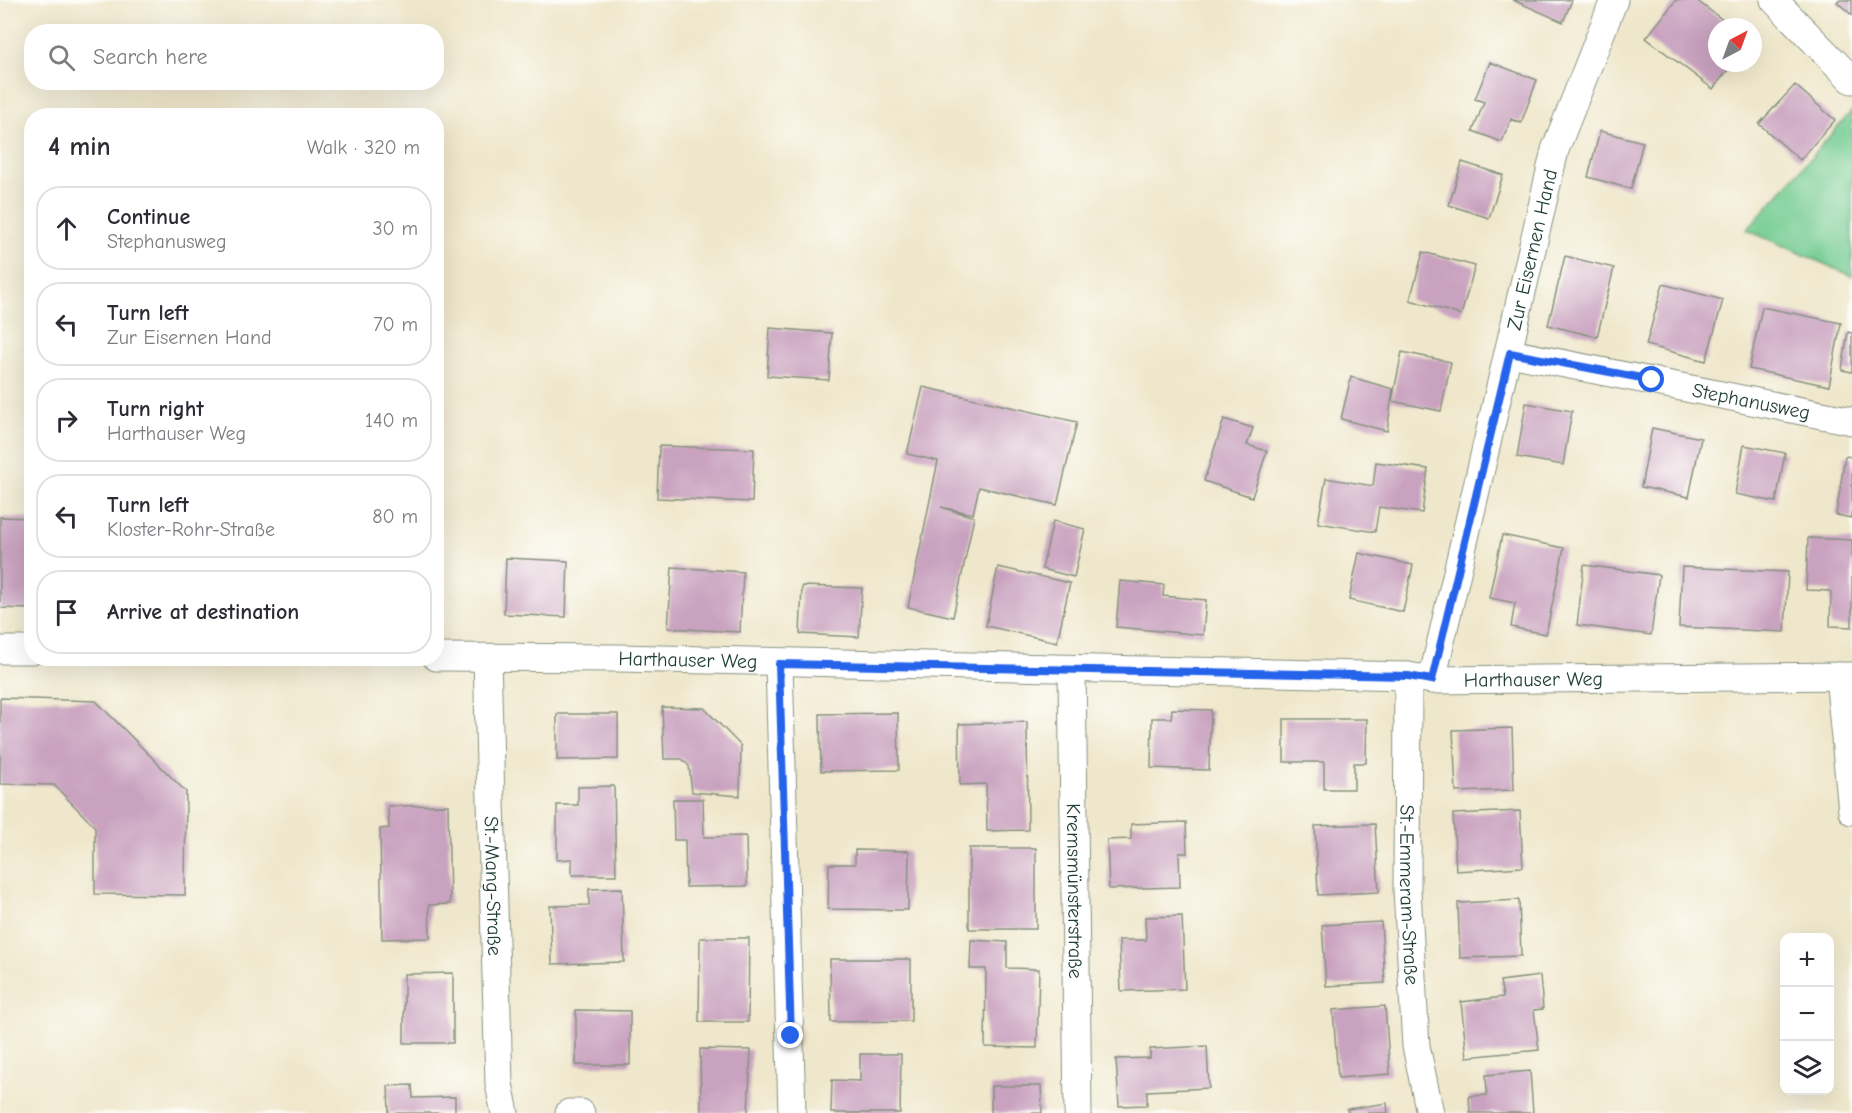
<!DOCTYPE html>
<meta charset="utf-8">
<style>
body{margin:0;font-family:"Comic Neue",sans-serif;background:#f7f7f7;color:#2b2b33}
.controls{position:absolute;right:18px;bottom:18px;display:grid;overflow:hidden;border-radius:12px;box-shadow:0 6px 24px #0002}
.controls button{width:54px;height:54px;display:grid;place-items:center;padding:0;border:0;border-bottom:2px solid #e1e1e2;background:#fff;color:#2b2b33;font:30px sans-serif}
.compass{position:absolute;left:1708px;top:18px;width:54px;height:54px;border-radius:50%;background:#fff;box-shadow:0 6px 24px #0002;rotate:41deg}
.stop{position:absolute;width:18px;height:18px;margin:-14px;border:4px solid #2563eb;border-radius:50%;background:#fff}
.stop.end{background:#2563eb;border-color:#fff;box-shadow:0 2px 6px #0008}
.list{margin:0;padding:0;list-style:none}
h2{display:flex;justify-content:space-between;align-items:center;height:78px;margin:0;padding:0 24px;font-size:26px}
h2 small{font-size:20px;font-weight:400;color:#7c7c81}
.list li{display:grid;grid-template-columns:39px 1fr auto;gap:18px;align-items:center;box-sizing:border-box;height:84px;margin:0 12px 12px;padding:0 12px;border:2px solid #e1e1e2;border-radius:24px}
.list b{display:block;font-size:22px;white-space:nowrap}
.list p{margin:0;font-size:20px;white-space:nowrap;color:#7c7c81}
.list em{font-size:20px;font-style:normal;color:#7c7c81}
.icon{flex:none;width:33px;height:33px;fill:none;stroke:currentColor;stroke-width:2;stroke-linecap:round;stroke-linejoin:round}
.map{position:relative;flex:none;width:1852px;height:1113px;overflow:hidden}
.search{position:absolute;background:#fff;box-shadow:0 6px 24px #0002;left:24px;top:24px;width:420px;height:66px;display:flex;align-items:center;gap:15px;box-sizing:border-box;padding:0 21px;border-radius:24px;color:#7c7c81;font-size:22px}
.panel{position:absolute;background:#fff;box-shadow:0 6px 24px #0002;left:24px;top:108px;width:420px;height:558px;border-radius:24px}
.map>svg:first-child{display:block}
.green{fill:#74cc92;stroke:#4a8463;stroke-width:1.5}
.building{fill:#c9a2c0}
.lines{fill:none;stroke-linecap:round;stroke-linejoin:round}
.street-casing{stroke:#879280;stroke-width:29}
.street{stroke:#fff;stroke-width:27}
.route{stroke:#2563eb;stroke-width:8}
.labels{text-anchor:middle;dominant-baseline:central;stroke-width:4.5;stroke-linejoin:round;paint-order:stroke}
.street-label{font-size:20px;fill:#1f3d34;stroke:#fdfcf7}
</style>
<div class="map">
<svg width="1852" height="1113" viewBox="0 0 1852 1113">
<rect width="100%" height="100%" fill="#fdfcf7"/>
<filter id="ink" filterUnits="userSpaceOnUse"><feTurbulence type="fractalNoise" baseFrequency=".0167" numOctaves="2"/><feDisplacementMap in="SourceGraphic" scale="12" xChannelSelector="R" yChannelSelector="G"/><feConvolveMatrix kernelMatrix="1 2 1 2 8 2 1 2 1" color-interpolation-filters="sRGB"/></filter>
<filter id="wash" filterUnits="userSpaceOnUse"><feTurbulence type="fractalNoise" baseFrequency=".008" numOctaves="4" result="noise"/><feDisplacementMap in="SourceGraphic" scale="24" xChannelSelector="R" yChannelSelector="G"/><feGaussianBlur stdDeviation="1.35" result="paint"/><feColorMatrix in="noise" values="0 0 0 0 0 0 0 0 0 0 0 0 0 0 0 0 0 1.4 0 .05"/><feComposite in="paint" operator="in"/></filter>
<g filter="url(#wash)">
<rect width="100%" height="100%" fill="#efe7cb"/>
<path class="green" d="M1852,111v165l-105,-46z"/>
<g id="blocks">
<path class="building" d="M1513,0h59l-9,22z
M1676,0h20l36,27h-15v36h16l-20,26 -67,-51z
M1839,0h13v15l-15,-13z
M1490,62l47,18 -16,43 -10,-4 -9,23 -29,-11 11,-29 -9,-3z
M1795,85l40,35 -35,40 -41,-36z
M1600,131l43,11 -12,47 -43,-12z
M1462,162l41,13 -14,43 -40,-13z
M1423,252l52,14 -14,49 -51,-15z
M1565,256l49,12 -17,69 -49,-12z
M1663,284l60,16 -17,61 -60,-16z
M1762,307l79,16 -12,63 -80,-17z
M770,328l62,5 -3,47 -62,-4z
M1848,332l4,1v39l-10,-2z
M1402,352l49,10 -10,49 -49,-10z
M1351,377l42,12 -6,42 -46,-12z
M923,387l154,35 -20,83 -78,-18 -6,27 -32,-7 33,10 -21,100 -45,-10 30,-146 -31,-7z
M1526,403l46,8 -9,54 -46,-8z
M1224,419l29,9 -6,17 20,6 -15,46 -48,-16z
M1652,428l49,10 -12,59 -48,-10z
M1744,445l41,8 -9,49 -41,-8z
M659,446l95,3 -2,53 -95,-4z
M1845,456l7,1v61l-16,-3z
M1376,462l52,7 -6,44 -43,-6 -4,25 -57,-9 8,-45 47,8z
M0,517l32,1v91l-32,-1z
M1053,521l32,8 -11,48 -32,-8z
M1502,535l62,13 -18,86 -35,-7 4,-24 -26,-5z
M1808,538l44,2v87l-22,-1 1,-35 -25,-1z
M1359,553l54,12 -10,47 -54,-12z
M506,558l62,3 -2,56 -62,-3z
M1584,565l75,10 -8,60 -74,-10z
M672,567l71,5 -3,60 -72,-4z
M998,567l72,16 -13,59 -71,-16z
M1682,567l106,5 -3,60 -106,-5z
M1120,581l44,4 -1,11 43,4 -3,35 -87,-8z
M802,586l60,2 -3,49 -59,-3z
M0,698l96,3 90,91 -1,103 -90,-1v-67l-41,-42 -54,-1z
M662,707l42,1 37,38 -1,50 -48,-4 -3,-26 -7,-7h-18z
M1172,709l39,1 -2,60 -58,-2 1,-50h19z
M898,713l1,57 -78,1 -1,-57z
M557,714h61v45l-61,1z
M1284,719h83l-1,44h-12v26h-30v-27h-40z
M1027,722l1,108 -41,1 -1,-47 -26,1 -1,-61z
M1512,728l2,62 -58,2 -3,-62z
M614,786l2,89h-44v-16l-15,1v-55h21v-18z
M673,799h30l1,38 42,-1 1,50 -61,1 -1,-47h-11z
M448,805l2,99 -21,1 1,33 -48,1 -2,-110 9,-1 -1,-22z
M1520,811l3,56 -67,4 -3,-57z
M1186,822l1,31h-8l1,34 -71,2 -2,-49 24,-1v-15z
M1375,824l4,68 -61,3 -3,-69z
M969,848h67v81h-67z
M855,850l54,1 -1,59 -80,-1 1,-45h26z
M622,888l2,74 -72,2 -2,-58 39,-1v-16z
M1519,900l2,56 -61,2 -2,-55z
M1182,916l3,73 -64,2 -2,-51h27l-1,-23z
M1381,922l4,61 -59,3 -4,-61z
M700,938h49l-1,84h-49z
M971,940l36,2v26l32,1 -2,79 -52,-1 1,-78h-16z
M830,959h81v62l-80,1z
M453,973v70h-49v-69z
M1540,976l3,33 -9,1 5,40 -72,7 -6,-55 42,-5 -3,-16z
M1385,1006l5,68 -52,4 -5,-68z
M576,1010l54,1v54h-54z
M1207,1046l2,42 -62,3v14l-28,1 -3,-47 34,-1v-9z
M700,1049l51,1 -3,63h-47z
M860,1054h41l-1,59h-69l1,-33 28,1z
M1530,1071l3,42h-63l-1,-17 18,-1 -1,-20z
M412,1085l1,13 42,-1v16h-66l-1,-27z
M991,1086h50l1,27h-51z
M1387,1103l1,10h-40l-1,-4z"/>
</g>
</g>
<g filter="url(#ink)">
<use href="#blocks" fill-opacity="0" stroke="#879280" stroke-width="1.5"/>
<g class="lines">
<g class="street-casing">
<g id="street">
<path d="M1774,0l78,80"/>
<path id="s1" d="M1510,353l342,68"/>
<path d="M0,650h32"/>
<path id="s2" d="M436,657l182,1 790,18 24,4 420,-4"/>
<path id="s3" d="M487,658l12,426 6,29"/>
<path d="M779,664l13,449"/>
<path id="s4" d="M1072,671l6,442"/>
<path id="s5" d="M1408,676l-1,214 9,156 14,67"/>
<path d="M1839,676l13,135"/>
<path id="s6" d="M1432,680l123,-530 59,-150"/>
<path d="M569,1113h12"/>
</g>
</g>
<use href="#street" class="street"/>
</g>
</g>
<g class="lines" filter="url(#ink)">
<path class="route" d="M791,1036l-12,-372 629,12 24,4 78,-327 142,27"/>
</g>
<g class="labels">
<g class="street-label">
<text stroke="none"><textPath href="#s6" startOffset="442">Zur Eisernen Hand</textPath></text>
<text stroke="none"><textPath href="#s1" startOffset="246">Stephanusweg</textPath></text>
<text stroke="none"><textPath href="#s2" startOffset="252">Harthauser Weg</textPath></text>
<text stroke="none"><textPath href="#s2" startOffset="1098">Harthauser Weg</textPath></text>
<text stroke="none"><textPath href="#s3" startOffset="228">St.-Mang-Straße</textPath></text>
<text stroke="none"><textPath href="#s4" startOffset="220">Kremsmünsterstraße</textPath></text>
<text stroke="none"><textPath href="#s5" startOffset="219">St.-Emmeram-Straße</textPath></text>
</g>
</g>
</svg>
<div class="controls">
<button>+</button>
<button>−</button>
<button><svg class="icon" aria-label="layers" viewBox="0 0 24 24"><path d="M12 4l9 5-9 5-9-5zM3 14l9 5 9-5"/></svg></button>
</div>
<svg class="compass" viewBox="-18 -18 36 36"><path d="M0-13l5 13h-10z" fill="#e53935"/><path d="M0 13l5-13h-10z" fill="#7c7c81"/></svg>
<div class="stop" style="left:1652px;top:380px"></div>
<div class="stop end" style="left:791px;top:1036px"></div>
<div class="search"><svg class="icon" aria-label="search" viewBox="0 0 24 24"><circle cx="10" cy="10" r="6"/><path d="M15 15l6 6"/></svg>Search here</div>
<section class="panel">
<h2>4 min<small>Walk · 320 m</small></h2>
<ul class="list">
<li><svg class="icon" aria-label="ahead" viewBox="0 0 24 24"><path d="M12 20V5M6 11l6-6 6 6"/></svg><div><b>Continue</b><p>Stephanusweg</p></div><em>30 m</em></li>
<li><svg class="icon" aria-label="left" viewBox="0 0 24 24"><path d="M17 20v-9H6M10 6l-5 5 5 5"/></svg><div><b>Turn left</b><p>Zur Eisernen Hand</p></div><em>70 m</em></li>
<li><svg class="icon" aria-label="right" viewBox="0 0 24 24"><path d="M7 20v-9h11M14 6l5 5-5 5"/></svg><div><b>Turn right</b><p>Harthauser Weg</p></div><em>140 m</em></li>
<li><svg class="icon" aria-label="left" viewBox="0 0 24 24"><path d="M17 20v-9H6M10 6l-5 5 5 5"/></svg><div><b>Turn left</b><p>Kloster-Rohr-Straße</p></div><em>80 m</em></li>
<li><svg class="icon" aria-label="arrive" viewBox="0 0 24 24"><path d="M6 21V4h12l-3 4 3 4H6"/></svg><div><b>Arrive at destination</b></div></li>
</ul>
</section>
</div>
